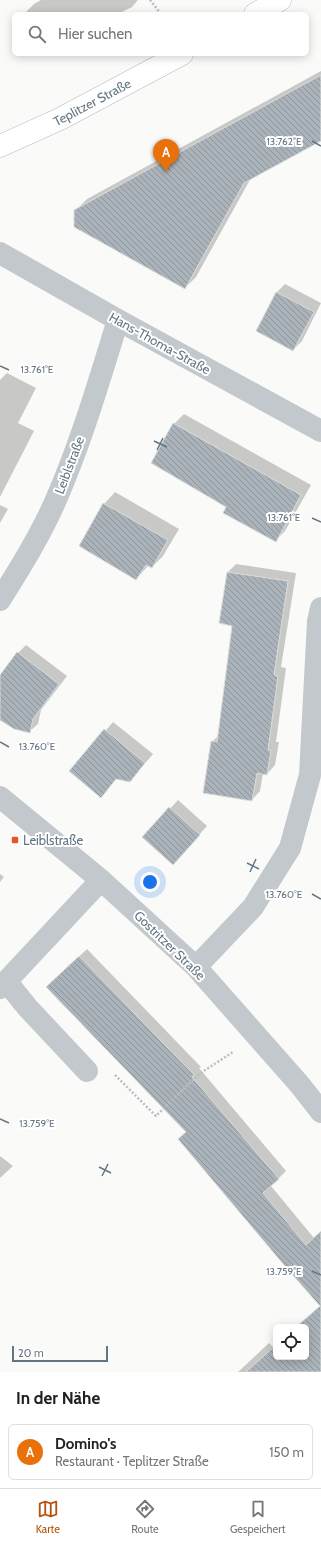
<!DOCTYPE html>
<html lang="de">
<meta charset="utf-8">
<style>
body{margin:0;font-family:Cabin,sans-serif;background:#f6f6f6;color:#222}
.controls{position:absolute;right:12px;bottom:12px;display:grid;overflow:hidden;border-radius:6px;box-shadow:0 2px 10px #0003}
.controls button{width:36px;height:36px;display:grid;place-items:center;padding:0;border:0;border-bottom:1px solid #e0e0e0;background:#fff;color:#222;font:20px sans-serif}
.scale{position:absolute;left:12px;bottom:10px;width:96px;box-sizing:border-box;padding-left:4px;border:2px solid #657683;border-top:0;font-size:11px;line-height:14px;white-space:nowrap;color:#657683;-webkit-text-stroke:3px #fff;paint-order:stroke}
.you{position:absolute;left:150px;top:882px;width:14px;height:14px;margin:-10px;border:3px solid #fff;border-radius:50%;background:#1a73e8;box-shadow:0 0 0 6px #1a73e833}
.badge{display:grid;place-items:center;width:26px;height:26px;border-radius:50%;background:#b45309;color:#fff;font-size:13px;font-weight:700}
.pin{position:absolute;translate:-50% -33px;filter:drop-shadow(0 1px 2px #0008)}
.pin::after{content:'';position:absolute;top:21px;width:14px;height:12px;background:inherit;clip-path:polygon(0 0,100% 0,50% 100%)}
.list{margin:0;padding:0;list-style:none}
h2{display:flex;justify-content:space-between;align-items:center;height:52px;margin:0;padding:0 16px;font-size:17px}
h2 small{font-size:13px;font-weight:400;color:#767676}
.list li{display:grid;grid-template-columns:26px 1fr auto;gap:12px;align-items:center;box-sizing:border-box;height:56px;margin:0 8px 8px;padding:0 8px;border:1px solid #e0e0e0;border-radius:6px}
.list b{display:block;font-size:15px;white-space:nowrap}
.list p{margin:0;font-size:13px;white-space:nowrap;color:#767676}
.list em{font-size:13px;font-style:normal;color:#767676}
.icon{flex:none;width:22px;height:22px;fill:none;stroke:currentColor;stroke-width:2;stroke-linecap:round;stroke-linejoin:round}
.map{position:relative;flex:none;width:321px;height:1372px;overflow:hidden}
.search{position:absolute;background:#fff;box-shadow:0 2px 10px #0003;left:12px;right:12px;top:12px;height:44px;display:flex;align-items:center;gap:10px;box-sizing:border-box;padding:0 14px;border-radius:6px;color:#767676;font-size:15px}
.sheet{height:116px;background:#fff}
nav{display:flex;justify-content:space-around;align-items:center;box-sizing:border-box;height:56px;border-top:1px solid #e0e0e0;background:#fff;font-size:11px;color:#767676}
nav a{display:grid;justify-items:center;gap:2px}
nav .on{color:#b45309}
.map>svg:first-child{display:block}
.shadow{fill:#0003}
.building{fill:url(#building-back-hatch);stroke:#dcdcda}
.lines{fill:none;stroke-linecap:round;stroke-linejoin:round}
.major-casing{stroke:#b5babe;stroke-width:23}
.path{stroke:#bbbfc2;stroke-width:2.5;stroke-dasharray:2 2;stroke-linecap:butt}
.minor{stroke:#c3c8cc;stroke-width:22}
.major{stroke:#fff;stroke-width:22}
.ticks{fill:none;stroke:#657683;stroke-width:1.5}
.poi-dot{fill:#e4572e;stroke:#fff;stroke-width:1.5}
.labels{text-anchor:middle;dominant-baseline:central;stroke-width:4;stroke-linejoin:round;paint-order:stroke}
.street-label{font-size:13px;fill:#657683;stroke:#fff}
.poi-label{font-size:13px;fill:#657683;stroke:#fff;text-anchor:start}
.ticks-label{font-size:10px;text-anchor:middle;fill:#657683;stroke:#fff;stroke-width:4;stroke-linejoin:round;paint-order:stroke}
</style>
<div class="map">
<svg width="321" height="1372" viewBox="0 0 321 1372">
<defs>
<pattern id="building-back-hatch" width="6" height="6" patternUnits="userSpaceOnUse"><rect width="6" height="6" fill="#aab3b9"/><path d="M-1 5l2 2M0 0l6 6M5-1l2 2" fill="none" stroke="#8e969c"/></pattern>
</defs>
<rect width="100%" height="100%" fill="#fafaf8"/>
<path class="shadow" d="M41,0h97l-6,7 -14,7h-94l10,-10z
M321,71v69l-70,38 -55,99 -11,11 -110,-77 12,-12z
M285,284l36,19 -19,38 -9,9 -36,-20 20,-38z
M7,373l29,15 -18,35 16,8 -34,66v-117z
M184,414l127,71 -26,46 -10,10 -47,-35 -54,-82z
M115,492l64,37 -16,27 -11,11 -3,-2 -13,14 -56,-33 24,-42z
M0,505l8,4 -8,14z
M236,564l60,9 -15,94 5,1 -10,74h3l-4,23 -8,9 -4,-1 -3,18 -8,9 -40,-58 7,-7 15,-110 -6,-53z
M26,645l41,31 -26,34 -3,14 -9,8 -29,-14v-42l18,-23z
M113,722l40,32 -23,27 -13,-3 -16,18 -30,-25z
M178,800l29,26 -26,29 -37,-18z
M0,874l4,3 -4,5z
M87,949l114,118 -2,1 87,103 -15,15 43,52 7,-6v73l-135,-173 -139,-145z
M0,1156l13,10 -13,12z
M321,1306v66h-83l31,-29 5,5 2,-2v11h30v-30h-9z"/>
<path class="building" d="M321,75v66l-77,42 -59,106 -111,-62v-17z
M276,292l38,20 -21,39 -37,-20z
M173,423l128,72 -25,47 -53,-29 3,-6 -75,-44z
M103,503l65,37 -16,28 -6,-3 -10,15 -57,-34z
M227,572l61,9 -14,94 4,1 -10,74h3l-4,25 -10,-2 -5,28 -49,-8 8,-52 6,1 15,-116 -13,-3z
M17,652l42,32 -26,35 -3,14 -16,-4 -14,-9v-45z
M104,729l41,34 -15,19 -14,-3 -15,19 -32,-27z
M169,807l31,28 -27,30 -31,-28z
M79,956l115,119 -2,2 87,102 -16,14 43,52 15,-14v141h-75l30,-27v12h30v-30h-10l24,-21 -36,-41 -106,-126 8,-7 -140,-145z"/>
<g class="lines">
<g class="major-casing">
<path id="major" d="M255,14l25,-14
M0,146l60,-27 122,-65"/>
</g>
<path class="path" d="M150,0l11,14
M115,1075l41,41 43,-42 34,-22"/>
<path class="minor" d="M0,253l118,67 203,111
M0,600c20,-32 40,-64 55,-98 26,-59 44,-121 63,-182
M0,797l101,83 95,87 104,118 21,27
M196,967l57,-60 37,-59 20,-73 8,-154 3,-13
M6,981l21,26 60,64
M0,988l101,-108"/>
<use href="#major" class="major"/>
</g>
<path class="ticks" d="M312,141l9,5M0,366l9,4M154,441l13,6M157,450l6,-12M312,518l9,4M0,742l9,5M247,863l12,6M250,872l6,-13M312,894l9,5M0,1119l9,4M99,1167l12,6M102,1176l6,-12M312,1271l9,4"/>
<rect class="poi-dot" x="11" y="836" width="8" height="8" rx="2"/>
<g class="labels">
<g class="street-label">
<text transform="translate(92 102) rotate(-28)">Teplitzer Straße</text>
<text transform="translate(160 343) rotate(29)">Hans-Thoma-Straße</text>
<text transform="translate(69 465) rotate(-69)">Leiblstraße</text>
<text transform="translate(170 945) rotate(44)">Gostritzer Straße</text>
</g>
<g class="poi-label">
<text x="23" y="840">Leiblstraße</text>
</g>
</g>
<g class="ticks-label">
<text x="284" y="145">13.762°E</text>
<text x="37" y="373">13.761°E</text>
<text x="284" y="521">13.761°E</text>
<text x="37" y="750">13.760°E</text>
<text x="284" y="898">13.760°E</text>
<text x="37" y="1127">13.759°E</text>
<text x="284" y="1275">13.759°E</text>
</g>
</svg>
<div class="controls">
<button><svg class="icon" aria-label="locate" viewBox="0 0 24 24"><circle cx="12" cy="12" r="6"/><path d="M12 2v4M12 18v4M2 12h4M18 12h4"/></svg></button>
</div>
<div class="scale">20 m</div>
<div class="you"></div>
<div class="pin badge" style="left:166px;top:172px;background:#e8710a">A</div>
<div class="search"><svg class="icon" aria-label="search" viewBox="0 0 24 24"><circle cx="10" cy="10" r="6"/><path d="M15 15l6 6"/></svg>Hier suchen</div>
</div>
<section class="sheet">
<h2>In der Nähe<small></small></h2>
<ul class="list">
<li><span class="badge" style="background:#e8710a">A</span><div><b>Domino's</b><p>Restaurant · Teplitzer Straße</p></div><em>150 m</em></li>
</ul>
</section>
<nav>
<a class="on"><svg class="icon" aria-label="map" viewBox="0 0 24 24"><path d="M3 6l6-2 6 2 6-2v14l-6 2-6-2-6 2zM9 4v14M15 6v14"/></svg>Karte</a>
<a><svg class="icon" aria-label="directions" viewBox="0 0 24 24"><path d="M12 3l9 9-9 9-9-9zM9 14v-3h6M13 9l2 2-2 2"/></svg>Route</a>
<a><svg class="icon" aria-label="saved" viewBox="0 0 24 24"><path d="M7 4h10v16l-5-4-5 4z"/></svg>Gespeichert</a>
</nav>
